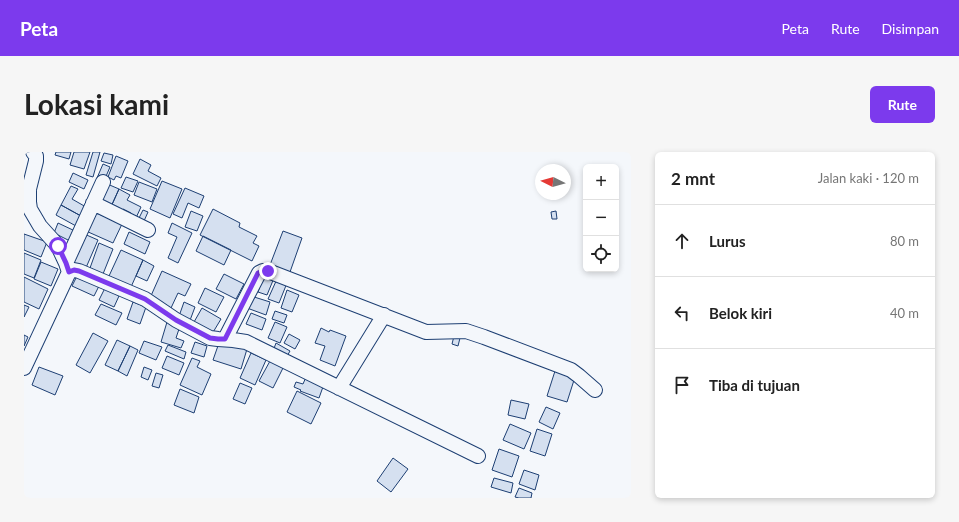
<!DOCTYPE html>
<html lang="id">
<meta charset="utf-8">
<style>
body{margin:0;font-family:Lato,sans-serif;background:#f6f6f6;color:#222}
.controls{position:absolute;right:12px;top:12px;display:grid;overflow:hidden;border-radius:6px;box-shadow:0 2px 6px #0003}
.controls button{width:36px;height:36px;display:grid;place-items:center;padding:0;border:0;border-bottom:1px solid #e0e0e0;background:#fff;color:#222;font:20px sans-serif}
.compass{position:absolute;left:511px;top:12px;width:36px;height:36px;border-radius:50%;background:#fff;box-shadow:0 2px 6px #0003;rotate:275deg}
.stop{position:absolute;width:12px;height:12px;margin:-9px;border:3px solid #7c3aed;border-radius:50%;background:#fff}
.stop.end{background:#7c3aed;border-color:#fff;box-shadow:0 1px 4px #0008}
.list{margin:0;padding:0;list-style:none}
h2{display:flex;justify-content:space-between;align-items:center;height:52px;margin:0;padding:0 16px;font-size:17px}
h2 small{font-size:13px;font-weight:400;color:#767676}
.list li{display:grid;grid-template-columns:26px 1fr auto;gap:12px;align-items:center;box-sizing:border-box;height:72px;padding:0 16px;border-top:1px solid #e0e0e0}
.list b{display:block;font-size:15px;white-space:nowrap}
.list em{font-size:13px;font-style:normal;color:#767676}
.icon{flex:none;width:22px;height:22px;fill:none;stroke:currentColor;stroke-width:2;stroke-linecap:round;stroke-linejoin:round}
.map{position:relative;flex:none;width:607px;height:346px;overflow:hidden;border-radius:6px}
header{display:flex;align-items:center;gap:24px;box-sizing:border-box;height:56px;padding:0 20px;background:#7c3aed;color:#fff}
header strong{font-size:19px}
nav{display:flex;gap:22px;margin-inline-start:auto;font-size:14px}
.intro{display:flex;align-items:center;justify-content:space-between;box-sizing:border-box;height:96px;padding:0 24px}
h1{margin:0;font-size:28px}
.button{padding:10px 18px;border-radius:6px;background:#7c3aed;color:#fff;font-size:14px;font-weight:700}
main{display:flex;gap:24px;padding:0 24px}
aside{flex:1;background:#fff;border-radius:6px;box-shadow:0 2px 6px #0003}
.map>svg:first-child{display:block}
.building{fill:#d5e0f0;stroke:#1d3f73}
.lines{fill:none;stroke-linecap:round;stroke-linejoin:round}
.street-casing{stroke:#1d3f73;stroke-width:16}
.street{stroke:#f4f7fb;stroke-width:14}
.route{stroke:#7c3aed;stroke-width:5}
</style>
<header>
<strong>Peta</strong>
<nav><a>Peta</a><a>Rute</a><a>Disimpan</a></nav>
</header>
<div class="intro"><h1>Lokasi kami</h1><a class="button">Rute</a></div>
<main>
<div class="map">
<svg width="607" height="346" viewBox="0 0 607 346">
<rect width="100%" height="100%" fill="#f4f7fb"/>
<path class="building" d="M32,0h15l-2,7 -14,-4z
M50,0h16l-6,17 -14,-4z
M69,0h7l-7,25 -7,-2z
M80,1l9,2 -2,9 -10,-3z
M92,4l12,5 -7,17 -5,-2 -2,4 -6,-3z
M116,7l11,6 -3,6 13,7 -4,8 -24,-12z
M79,12l7,3 -6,14 -7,-3z
M49,21l15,7 -4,9 -15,-7z
M102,25l12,4 -5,11 -12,-4z
M138,29l20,8 -12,29 -20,-9z
M115,30l18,7 -5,13 -18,-7z
M81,31l14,6 -9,20 -14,-6z
M47,34l7,3 -6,10 14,8 -5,9 -20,-11z
M161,36l19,8 -5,12 -11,-5 -6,15 -9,-4z
M95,37l11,6 -3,5 14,7 -6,13 -7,-3 3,-4 -8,-4 -2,5 -11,-5z
M37,53l20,11 -5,10 -20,-11z
M189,57l27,14 -1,4 18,9 -4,7 6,3 -7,15 -52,-26z
M119,58l5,2 -4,9 -5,-3z
M167,59l12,5 -6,15 -12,-4z
M532,59l1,8h-5l-1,-7z
M70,60l28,12 -9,19 -27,-12z
M34,71l17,8 -5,10 -16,-8z
M148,71l20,10 -14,30 -10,-5 9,-21 -9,-4z
M259,79l19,7 -12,34 -20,-7z
M105,80l21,10 -5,12 -21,-10z
M58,81l16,7 -13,30 -16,-8z
M0,82l23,8 -6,15 -17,-7z
M179,84l28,14 -7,15 -28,-14z
M75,91l14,6 -10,25 -13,-6z
M97,98l22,10 -12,27 -22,-11z
M0,101l17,7 -7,18 -10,-4z
M119,108l11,6 -7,15 -11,-5z
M17,110l17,7 -7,17 -17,-7z
M138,119l29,13 -6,12 -7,-3 -7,15 -21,-10z
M54,122l22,10 -6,12 -22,-10z
M200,122l20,10 -8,15 -20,-10z
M240,122l10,4 -7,17 -9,-3z
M0,125l24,12 -9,20 -15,-7z
M253,127l10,4 -8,20 -11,-4z
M81,136l14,8 -5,11 -15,-7z
M181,136l19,9 -8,15 -18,-9z
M263,138l12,5 -7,17 -11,-4z
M227,144l19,6 -4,13 -19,-7z
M109,150l13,5 -6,17 -13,-5z
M160,150l11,5 -6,16 -11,-4z
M77,152l21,9 -6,12 -21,-10z
M0,153l5,2 -5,10z
M178,156l19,11 -9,15 -18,-12z
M251,159l12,4 -3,8 -12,-4z
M227,161l15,6 -4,11 -16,-6z
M143,170l13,4 -4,12 8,3 -3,7 -20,-6z
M251,170l12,5 -7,16 -12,-5z
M297,176l8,4 1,-2 16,6 -11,30 -15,-6 5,-14 -10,-3z
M69,181l15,8 -18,32 -14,-8z
M265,182l11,6 -5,9 -11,-6z
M0,183l4,2 -4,9z
M430,184l6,2 -2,8 -6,-2z
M93,188l13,6 -12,25 -13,-6z
M196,188l27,9 -6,20 -28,-9z
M120,189l18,6 -6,13 -17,-7z
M171,190l12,4 -3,11 -13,-4z
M252,191l14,8 -4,7 -13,-7z
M144,193l18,7 -2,7 -19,-8z
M106,194l8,4 -11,26 -9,-5z
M227,201l15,7 -11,25 -15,-7z
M143,204l17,7 -5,12 -17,-7z
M168,206l8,3 -3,6 14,7 -9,21 -22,-10z
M246,209l13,7 -10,20 -14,-7z
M15,215l24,9 -8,19 -23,-10z
M120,215l8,3 -4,10 -7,-3z
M531,219l20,6 -8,25 -20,-6z
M132,221l7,2 -4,13 -7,-2z
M282,225l18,7 -5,14 -19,-7 1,-1 -7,-3 2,-5 7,2z
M216,231l12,5 -7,16 -12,-5z
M156,237l19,8 -5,16 -20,-8z
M273,239l24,12 -10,21 -24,-12z
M487,248l18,4 -4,15 -17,-4z
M522,255l14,6 -7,16 -14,-7z
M486,272l21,9 -7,16 -21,-9z
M513,277l15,5 -7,22 -15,-5z
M475,297l20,7 -7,21 -20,-7z
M369,306l15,11 -17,23 -14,-11z
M500,318l15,5 -4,15 -16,-6z
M470,326l19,5 -2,10 -20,-6z
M495,336l13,5 -1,5h-12l-4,-1z"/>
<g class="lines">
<g class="street-casing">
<path id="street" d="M69,51l55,27
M42,111l37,-81
M45,120l5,-2 5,1 66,28 31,21 34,18 8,1 15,1 13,2 232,114
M201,187l34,-66 4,-2h5l158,61 40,-1 18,6 87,33 8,6 16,14
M0,216l45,-96 -3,-9 -8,-17 -18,-20 -10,-17 -1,-7v-13l7,-28v-5l-3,-4
M315,236l45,-73"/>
</g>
<use href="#street" class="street"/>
</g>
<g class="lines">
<path class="route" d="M34,94l8,17 3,9 5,-2 5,1 66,28 31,21 34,18 8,1h7l33,-66 5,-2h5"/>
</g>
</svg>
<div class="controls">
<button>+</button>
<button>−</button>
<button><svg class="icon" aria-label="locate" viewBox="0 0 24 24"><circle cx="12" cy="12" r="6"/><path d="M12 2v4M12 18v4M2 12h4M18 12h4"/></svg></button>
</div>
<svg class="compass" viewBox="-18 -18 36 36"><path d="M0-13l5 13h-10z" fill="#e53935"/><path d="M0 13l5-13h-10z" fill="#767676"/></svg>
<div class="stop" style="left:34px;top:94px"></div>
<div class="stop end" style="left:244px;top:119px"></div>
</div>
<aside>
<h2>2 mnt<small>Jalan kaki · 120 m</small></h2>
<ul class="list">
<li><svg class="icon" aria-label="ahead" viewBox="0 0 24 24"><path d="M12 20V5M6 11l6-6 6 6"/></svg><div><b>Lurus</b></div><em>80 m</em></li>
<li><svg class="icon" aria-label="left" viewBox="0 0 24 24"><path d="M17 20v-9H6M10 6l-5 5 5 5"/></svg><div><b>Belok kiri</b></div><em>40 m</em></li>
<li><svg class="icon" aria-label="arrive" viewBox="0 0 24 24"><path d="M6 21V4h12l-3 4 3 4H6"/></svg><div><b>Tiba di tujuan</b></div></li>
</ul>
</aside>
</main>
